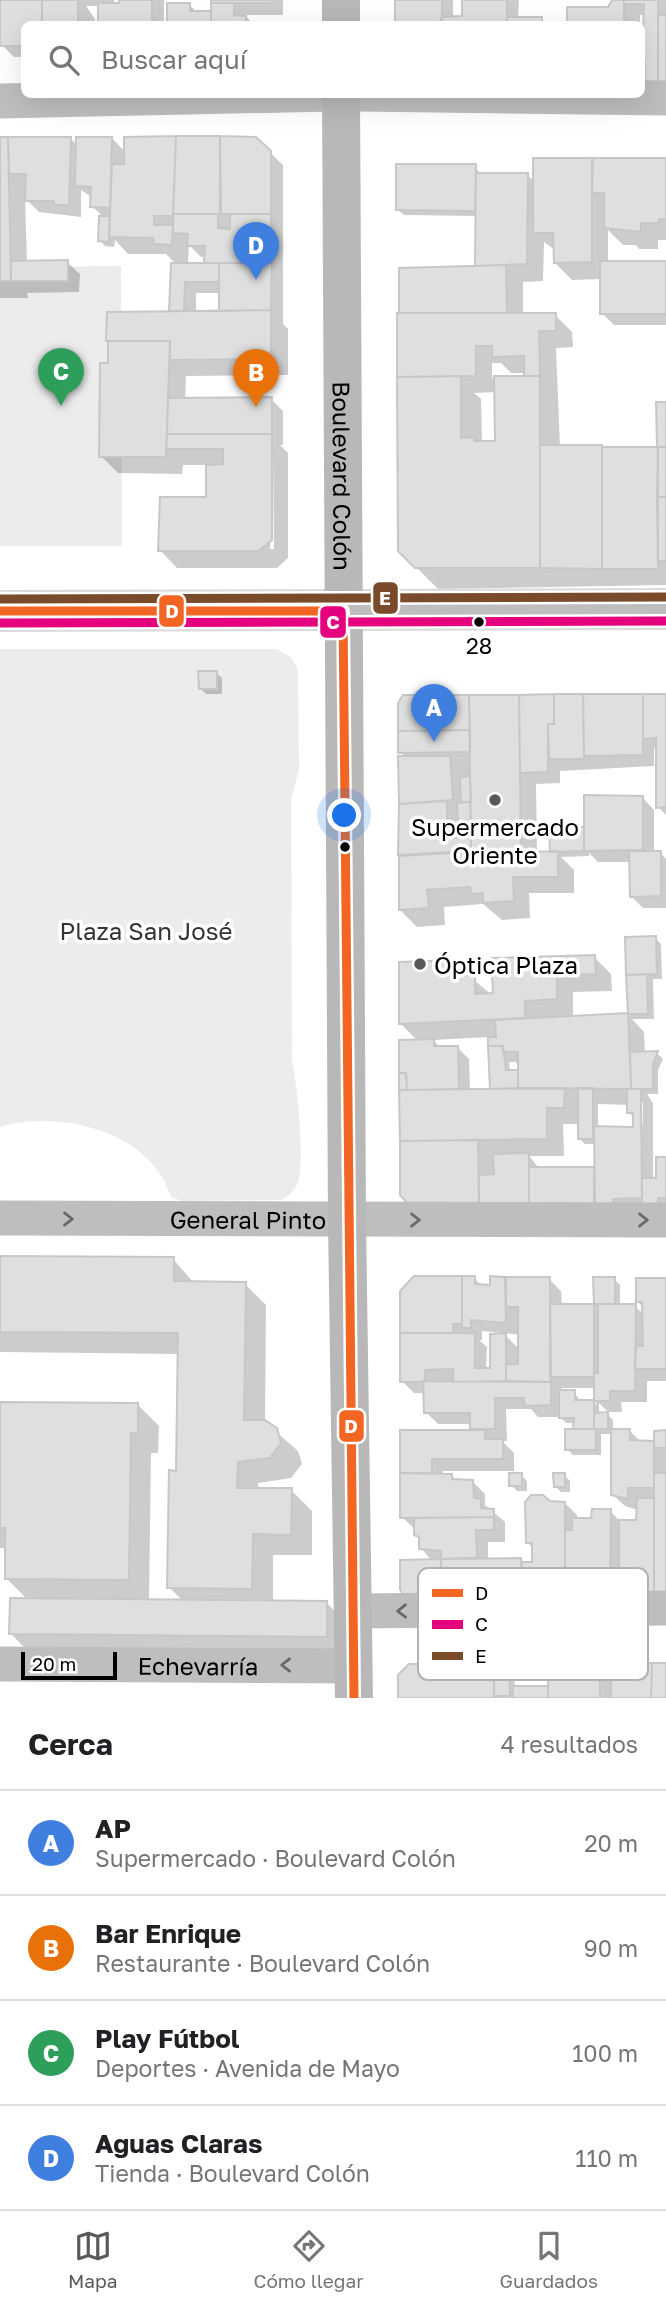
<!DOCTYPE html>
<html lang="es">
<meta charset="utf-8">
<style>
body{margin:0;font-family:"Golos Text",sans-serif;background:#f2f2f2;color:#202124}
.scale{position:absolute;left:21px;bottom:18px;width:96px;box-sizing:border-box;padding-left:7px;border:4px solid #000;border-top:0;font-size:19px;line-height:24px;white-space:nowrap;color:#000;-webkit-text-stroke:5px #fff;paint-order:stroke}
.you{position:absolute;left:345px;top:816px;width:24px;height:24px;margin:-18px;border:5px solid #fff;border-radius:50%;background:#1a73e8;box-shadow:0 0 0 10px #1a73e833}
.badge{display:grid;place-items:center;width:46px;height:46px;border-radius:50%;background:#595959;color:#fff;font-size:23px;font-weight:700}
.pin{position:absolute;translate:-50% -58px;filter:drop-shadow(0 2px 4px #0008)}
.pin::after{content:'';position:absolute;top:37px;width:24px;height:21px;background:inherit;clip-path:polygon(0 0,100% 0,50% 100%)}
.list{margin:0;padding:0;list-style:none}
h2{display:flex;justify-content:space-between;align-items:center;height:91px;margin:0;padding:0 28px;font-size:30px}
h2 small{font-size:23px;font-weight:400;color:#757577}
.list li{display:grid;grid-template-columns:46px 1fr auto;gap:21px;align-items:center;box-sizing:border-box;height:105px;padding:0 28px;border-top:2px solid #e0e0e0}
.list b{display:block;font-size:26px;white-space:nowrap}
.list p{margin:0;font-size:23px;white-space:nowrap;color:#757577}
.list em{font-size:23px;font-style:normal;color:#757577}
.icon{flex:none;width:38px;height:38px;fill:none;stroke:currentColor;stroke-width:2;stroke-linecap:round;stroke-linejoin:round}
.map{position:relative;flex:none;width:666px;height:1698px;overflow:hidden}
.search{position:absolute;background:#fff;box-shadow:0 7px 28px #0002;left:21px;right:21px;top:21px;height:77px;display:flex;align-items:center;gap:18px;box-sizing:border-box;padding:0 24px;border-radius:10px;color:#757577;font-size:26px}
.sheet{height:511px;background:#fff}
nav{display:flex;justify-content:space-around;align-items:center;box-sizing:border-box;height:98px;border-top:2px solid #e0e0e0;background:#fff;font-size:19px;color:#757577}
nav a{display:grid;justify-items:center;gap:4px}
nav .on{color:#595959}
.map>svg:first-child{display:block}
.green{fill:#ececec}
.shadow{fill:#0003;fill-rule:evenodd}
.building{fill:#dfdfdf;stroke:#c7c7c7;stroke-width:2}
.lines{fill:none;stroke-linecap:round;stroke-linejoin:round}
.primary-casing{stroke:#dbdbdb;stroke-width:42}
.street{stroke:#bebebe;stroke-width:35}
.secondary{stroke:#b8b8b8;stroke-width:38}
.primary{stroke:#bebebe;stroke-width:38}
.bus-1-casing{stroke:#fff;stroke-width:14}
.bus-2-casing{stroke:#fff;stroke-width:14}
.bus-3-casing{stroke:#fff;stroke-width:14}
.bus-1{stroke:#f26522;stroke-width:9}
.bus-2{stroke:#e5007d;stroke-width:9}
.bus-3{stroke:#7a4b2a;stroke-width:9}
.oneway{stroke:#686868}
.bus-dot{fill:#000;stroke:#fff;stroke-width:2.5}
.poi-dot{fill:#595959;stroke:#fff;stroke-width:2.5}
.labels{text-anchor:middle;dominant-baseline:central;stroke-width:7;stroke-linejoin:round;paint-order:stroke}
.bus-label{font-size:22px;fill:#000;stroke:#fff}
.street-label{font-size:24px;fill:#000;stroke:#fff}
.poi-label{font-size:24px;fill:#000;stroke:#fff}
.park-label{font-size:24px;fill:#333;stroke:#fff}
.key{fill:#fff;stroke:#b2b2b2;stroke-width:2}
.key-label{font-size:19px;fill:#000}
.line-badge{stroke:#fff;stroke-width:2.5}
.badge-label{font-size:19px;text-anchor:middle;font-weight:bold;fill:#fff}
</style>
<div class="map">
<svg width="666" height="1698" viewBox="0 0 666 1698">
<rect width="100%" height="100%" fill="#fff"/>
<path class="green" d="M121,266l1,280h-122v-279z
M0,649h277l15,9 6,13 1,99 -8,29 1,262c5,22 14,104 5,124 -4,7 -9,11 -16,15l-99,1 -11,-4c-19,-66 -113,-88 -171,-70z"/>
<path class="shadow" d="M1,0h113v5h7v-5h43v24h-64v-18h-14l9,13v5h-71v33h-10l-12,-12z
M213,0h70v15h-38l8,9h-84v-19h20l9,8h15z
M397,0h56v19l11,-1v-18h55l-1,19h23l5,5h-149z
M614,0h52v102l-20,-28h-4v-42h4v-17h-6v9h-71v-15h40z
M7,138l2,3 61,-3 8,8 34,-8 14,15 50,-15h79l28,27v159l5,5v46l-102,1 -1,23h86l12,12v34h-3l8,8v105l-11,10h-100l-17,-18 47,-51 1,-34h-25l-1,9 -64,-1 -17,-17 8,-92 65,-51 -3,-2 5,-47 -10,-10h-38l-13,-14 -1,7 -9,-1 -5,-6 1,-25 -9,-9 1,-8 -12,-8v27l-42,-5 -14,-14 2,64h40l13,12 -1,18 -52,1 1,5h-28v-159zM189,245l12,12h5v7h-18zM196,293h24l3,19 -27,1zM270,451h3l1,98h-4z
M534,160h132v80h-8v9h-19l-3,-4h-13l-15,-15v33h58v62h-52l-12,-12 -1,-34 -29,1 -17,-17v-13l-11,-8 -1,39 -20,1v33h32l17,17 1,15 -17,1 4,99 101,2 5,-46v182l-228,4 -22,-22 61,-299v-52l-73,-1 -6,-5 77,-44 6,9h46l8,7zM492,363h9l10,10h15l3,5h-37zM496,392v51l-14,-2 -1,-42 -7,-6z
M216,673l6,5v16h-16l-6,-6z
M666,696v119l-8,-8v-56l-4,-3v18l-94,5v12l-24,1 1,69h15l90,-56 12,13v43h6l6,6v49h-23l-12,-12v-34h-33l-9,-9v3l-28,1 13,13v23h-45l1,25 -28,2 -19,-16 -39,3 1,18 -28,2 -17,-17 3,-53 -3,-2v-97h6l-6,-6 4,-55zM458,819l7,7h8v14h-8z
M655,938l6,6 1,35h-9l1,40h-22l12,13 1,21h12l6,6 -5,11v24h-11l6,9v76h5l8,-21v60h-42l-223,-24v-102l17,-51 -17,-17 51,-62 40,33 102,-38 17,17 1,17 -39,1v25l54,-3 3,3 -3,-78zM490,1037l2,51 2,3h-24l-1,-32 -12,-12 -16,1 -8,-8zM509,1062h7l4,9h-10zM640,1102h3v24l-3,-4zM598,1104l31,1v7l5,6v10h-36zM563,1124h16v14l6,6h11v25h-56l-11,-13h35z
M0,1257l173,2 21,24 51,1 21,21 -1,117 33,29 4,13 -11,14 -33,5v7h33l21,21v44h-39v47h53l17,18v34l-316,-4 -17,-17 18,-33 -22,-22 1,-30h-7v-145l138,2 21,21 -1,27h-7l-2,148h34l-14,-14 9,-114 2,-119 -180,-2z
M474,1278l8,8h10v-8l57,1 12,12 1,14 33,1v-27h19l6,6v21h15l8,8v-7l-5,-5 28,-22v101h-19v21h-26l1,10h-14l-9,-9v11h8l6,6v11h17l11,11 12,1 13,-11v42l-29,125 -15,-15v25l-132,-22h-16v24l-53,-63 -5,-18 -14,-13 -1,-86h71v-7h-34l-12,-12 -1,-19h-11l-12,-12zM482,1331l20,2 -10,37h-6l1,-23 -8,-7h3zM503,1333l17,2v15zM562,1388h33l1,17 -16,-4 -6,-9h-12zM506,1409h25l7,8h22l6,6h9l-8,26 6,6h28v-21h12l-1,60 13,12 13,4v12h-17l-11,-11 -17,9h-16v-5l-12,-12h-16l-21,40 6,6v15h-9l-4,-4h-33v-18h17v-20l-20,-17v-11l-12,-12 -16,-1 -6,-6h-8v-4h71v-18l-12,-12h5z
M521,1475l6,6v10h-10l-6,-6z
M564,1475l6,6v11h-9l-6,-6z
M666,1664v34h-266l108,-33 6,6 1,17 32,-1 52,-22 14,14z"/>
<path class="building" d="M0,0h42v24h-18v22h-24z
M42,0h36v24h-36z
M119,0h33v24h-54v-21h21z
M211,0h61v3h-61z
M395,0h47v20l-3,4h-44z
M462,0h45v24h-68l3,-7 20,-1z
M612,0h12v24h-57v-17h41z
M624,0h34v91h-13v-28h-3l2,-59h-20z
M167,3h23v8h21v13h-44z
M211,3h23v12l12,1v8h-35z
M658,15h8v76h-8z
M507,17h35v7h-35z
M176,136l-3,80h-19v9h19l-1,20 -18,-1 -1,-6 -44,-1 3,-73h12v-27z
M176,136h44v78h-47z
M220,136l36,1 15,14v63h-50z
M0,137h8l3,144h-11z
M8,137h63l-2,68h-15v-4h-29l1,-27h-17z
M76,137h36l-2,71 -20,-1 1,-20 -16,-1z
M533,158h59v104l-38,1 -1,-30h-20z
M593,158h73v61h-7l-1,4h-17v9l-37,-4v-35h-12z
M396,164h80l-1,47 -79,-1z
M476,173h52l-1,91 -52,2z
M173,214h45v14l12,1v-15h41l1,49h-68l1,-17h-18l1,-12 -15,-1z
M99,216h11l-1,26 -11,-1z
M68,260v21h-57v-20z
M600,261h66v53h-66z
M171,263h48v19h-34l-1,29h-15z
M219,263h53l-1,47 -52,1z
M506,265l1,48h-108v-45z
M271,310v49l-101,1v-19h-64l1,-29z
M397,313h159v18h-17l1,45h-16v-20l-32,1v-11h-16v30l-79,1z
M108,341h62l-4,116h-67l1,-94h8z
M461,376v62l14,-1 -1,4h21l-1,-65h46v192h-125l-17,-17 -1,-174z
M272,397v37h-105l1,-36z
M656,402h10v45h-9z
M167,434h105v106l-13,11h-101l2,-54h46v-32l17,-1v-15h-57z
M540,445h62v124l-62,-1z
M602,447h56v122h-56z
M658,447h8v50h-9z
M657,497h9v64h-8z
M198,671h19v18h-18z
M554,694v30h-6v48l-28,1 -1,-78z
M554,694h29l1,65h-35l-1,-35h6z
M583,694h60v61l-59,1z
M643,694h23v113l-10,1v-70l-13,1z
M403,695h66l1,35 -72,1v-28z
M469,695h50l2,154 -50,2z
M470,730v22l-72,1v-22z
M398,756h52l3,44 -54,4z
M470,776l1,26h-10l-1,-25z
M584,795l59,1v54l-59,1z
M447,801v18h6l1,19h17v13l-73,4 1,-51z
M470,802l1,18 -13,1 -1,-18z
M549,827h35v24l-34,1z
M521,849v3l37,-1v26h-45l1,24 -31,2v-10l-12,1 -1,-7 -43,3 2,18 -30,2v-54z
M629,851h32v45l-31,1z
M656,936l1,38 -31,1 -1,-38z
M595,955l1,19 -39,1v24l-32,2v17l-126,6v-62l54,-2 1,16 21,-1v19l18,-1 -2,-35z
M647,974l1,40h-20l-2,-39z
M628,1013l3,76 -113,-1v-36h-15v-6h-15v-9h8l-1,-17z
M434,1039v7h24l1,43 -52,1 -1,-17h-7v-33z
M488,1046h15l3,24h12v18l-28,1z
M658,1051l-5,13v25h-22l-1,-37z
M399,1073h7l1,17h-8z
M565,1088l-1,20h-17v31l-147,2 -1,-51z
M578,1088h15v51h-15z
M627,1089h14l1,109 -29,1v8h-18l-1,-81 39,1v-14h-6z
M478,1140l1,69 -66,1 -13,-15v-54z
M529,1153v55l-50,1v-34l15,-1 -1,-20z
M656,1157h10v41h-8v9h-16v-29h14z
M529,1167h65v40l-65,1z
M0,1256l174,1v24l72,1 -2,138h21l12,8 4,15 -11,15 -32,4 -1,26h55l-1,47 -38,-1 -1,55 -85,-1 2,-118 7,1 2,-138 -178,-1z
M414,1276h48v48h-9v9h-53v-42z
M462,1276h13v8l15,1v-9l15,1 1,46 -35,-3v8h-9z
M506,1277h44l1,105 -45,-1v-17h12v-57h-12z
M593,1277h22v27h-21z
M636,1278h30v91h-31l1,-23h7l-1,-44h-6z
M550,1304h44v73h-44z
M598,1304h38l-1,87h-25v10h-16v-28h4z
M400,1333h75v35h15v-34l16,-1v48l-53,1v-13l-28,1v12h-25z
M423,1381l128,1v23l-26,1 -1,-8h-29v31h-25v-16h-46z
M559,1390h16v10h19v29h-21l1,-11h-15z
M0,1402l138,1v30h-7l-2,147 -124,-1v-51h-5z
M608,1412v17h-14v-16z
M565,1429h31v21h-31z
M611,1429h19v11l24,1v47h-26v11l-17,-4z
M400,1430h85v9h18v20h-71v14h-32z
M666,1430v18h-12v-17z
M400,1473l52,1v5l21,1 1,18 7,1v9l13,1v8l-94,1z
M509,1473h13v13h-13z
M553,1473h12v14h-11z
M654,1473h12v124h-12z
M531,1495h12l7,6 15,1v96l-43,1v-37h10v-19h-6l-1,-41z
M637,1498h17v99l-35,-13v-64h17z
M592,1509h19l-1,89h-45v-68h7v-12h19z
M494,1517v13h-18l1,28 -36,1v-8l-22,-2v-12l-5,-2v-17z
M521,1558l1,41h-34v-24l-25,1v23h-21l-1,-40z
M441,1559l1,40 -34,1 -8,-10v-30z
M10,1598l317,3v36l-318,-3z
M600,1663v35h-52v-34z
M611,1663h41l-1,35h-40z
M652,1663h14v35h-15z
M409,1664h85v34h-96v-23z
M494,1664h15l1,32h-16z
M513,1686h35v12h-35z"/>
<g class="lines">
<g class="primary-casing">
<path id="primary" d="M0,611l666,-2"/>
</g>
<g class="street">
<path d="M360,94l306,4"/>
<path d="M0,101l332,-7"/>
<path id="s1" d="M0,1218l666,2"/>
<path d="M354,1611l312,-3"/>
<path id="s2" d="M0,1664l354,2"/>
</g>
<g class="secondary">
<path d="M341,0v24"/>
<path id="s3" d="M341,94l6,1126 7,478"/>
</g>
<use href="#primary" class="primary"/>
<g class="bus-1-casing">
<path id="bus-1" d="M0,611h343
M343,611l11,1087"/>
</g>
<g class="bus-2-casing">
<path id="bus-2" d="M0,623l666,-2"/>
</g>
<g class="bus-3-casing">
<path id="bus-3" d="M0,599l666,-2"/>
</g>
<use href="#bus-1" class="bus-1"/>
<use href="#bus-2" class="bus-2"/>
<use href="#bus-3" class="bus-3"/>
</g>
<defs><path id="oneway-chevron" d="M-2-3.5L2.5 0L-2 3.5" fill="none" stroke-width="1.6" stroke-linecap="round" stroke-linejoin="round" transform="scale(1.75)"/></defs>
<g class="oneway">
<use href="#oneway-chevron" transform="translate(68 1219)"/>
<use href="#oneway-chevron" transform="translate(415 1220)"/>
<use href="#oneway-chevron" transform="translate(643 1220)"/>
<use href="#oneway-chevron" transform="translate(402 1611) rotate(179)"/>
<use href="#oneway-chevron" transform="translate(286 1665) rotate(-180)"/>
</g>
<g class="bus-dot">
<circle cx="479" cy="622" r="6"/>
<circle cx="345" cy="847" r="6"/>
</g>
<g class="poi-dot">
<circle cx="495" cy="800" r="7"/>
<circle cx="420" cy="964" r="7"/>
</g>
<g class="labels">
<g class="bus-label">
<text x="479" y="645">28</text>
</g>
<g class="street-label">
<text stroke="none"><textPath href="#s3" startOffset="382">Boulevard Colón</textPath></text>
<text stroke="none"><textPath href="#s1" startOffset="248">General Pinto</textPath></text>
<text stroke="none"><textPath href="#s2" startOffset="198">Echevarría</textPath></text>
</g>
<g class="poi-label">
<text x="495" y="826">Supermercado<tspan x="495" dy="28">Oriente</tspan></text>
<text x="434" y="964" text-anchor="start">Óptica Plaza</text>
</g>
<g class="park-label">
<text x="146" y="930">Plaza San José</text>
</g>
</g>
<rect x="418" y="1568" width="230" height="112" rx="10" class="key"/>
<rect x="432" y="1589" width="31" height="8" fill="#f26522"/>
<rect x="432" y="1620" width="31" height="9" fill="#e5007d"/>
<rect x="432" y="1652" width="31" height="8" fill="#7a4b2a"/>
<g class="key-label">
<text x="475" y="1600">D</text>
<text x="475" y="1631">C</text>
<text x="475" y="1663">E</text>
</g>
<g class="line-badge">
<rect x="372" y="581" width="27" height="34" rx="7" fill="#7a4b2a"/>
<rect x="158" y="594" width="27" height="34" rx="7" fill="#f26522"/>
<rect x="319" y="605" width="28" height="34" rx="7" fill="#e5007d"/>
<rect x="338" y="1409" width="27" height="34" rx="7" fill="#f26522"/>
</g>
<g class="badge-label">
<text x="385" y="605">E</text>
<text x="172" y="618">D</text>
<text x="333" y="629">C</text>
<text x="351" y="1433">D</text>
</g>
</svg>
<div class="scale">20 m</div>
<div class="you"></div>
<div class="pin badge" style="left:434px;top:742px;background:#3f7fe0">A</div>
<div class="pin badge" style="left:256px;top:407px;background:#e8710a">B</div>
<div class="pin badge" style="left:61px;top:406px;background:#2e9e5b">C</div>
<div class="pin badge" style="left:256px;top:280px;background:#3f7fe0">D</div>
<div class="search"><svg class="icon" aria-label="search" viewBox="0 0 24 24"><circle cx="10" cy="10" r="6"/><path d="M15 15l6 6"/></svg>Buscar aquí</div>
</div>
<section class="sheet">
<h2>Cerca<small>4 resultados</small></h2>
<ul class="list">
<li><span class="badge" style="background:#3f7fe0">A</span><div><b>AP</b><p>Supermercado · Boulevard Colón</p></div><em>20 m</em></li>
<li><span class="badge" style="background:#e8710a">B</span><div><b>Bar Enrique</b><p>Restaurante · Boulevard Colón</p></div><em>90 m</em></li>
<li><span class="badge" style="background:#2e9e5b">C</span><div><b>Play Fútbol</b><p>Deportes · Avenida de Mayo</p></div><em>100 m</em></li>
<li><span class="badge" style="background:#3f7fe0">D</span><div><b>Aguas Claras</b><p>Tienda · Boulevard Colón</p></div><em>110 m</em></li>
</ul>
</section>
<nav>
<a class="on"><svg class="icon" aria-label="map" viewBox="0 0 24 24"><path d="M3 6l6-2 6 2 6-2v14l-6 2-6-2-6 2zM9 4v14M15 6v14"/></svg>Mapa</a>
<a><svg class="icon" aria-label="directions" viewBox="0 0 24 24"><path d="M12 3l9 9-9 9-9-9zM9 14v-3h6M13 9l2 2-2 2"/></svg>Cómo llegar</a>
<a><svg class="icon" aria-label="saved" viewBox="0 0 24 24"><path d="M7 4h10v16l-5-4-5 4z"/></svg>Guardados</a>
</nav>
